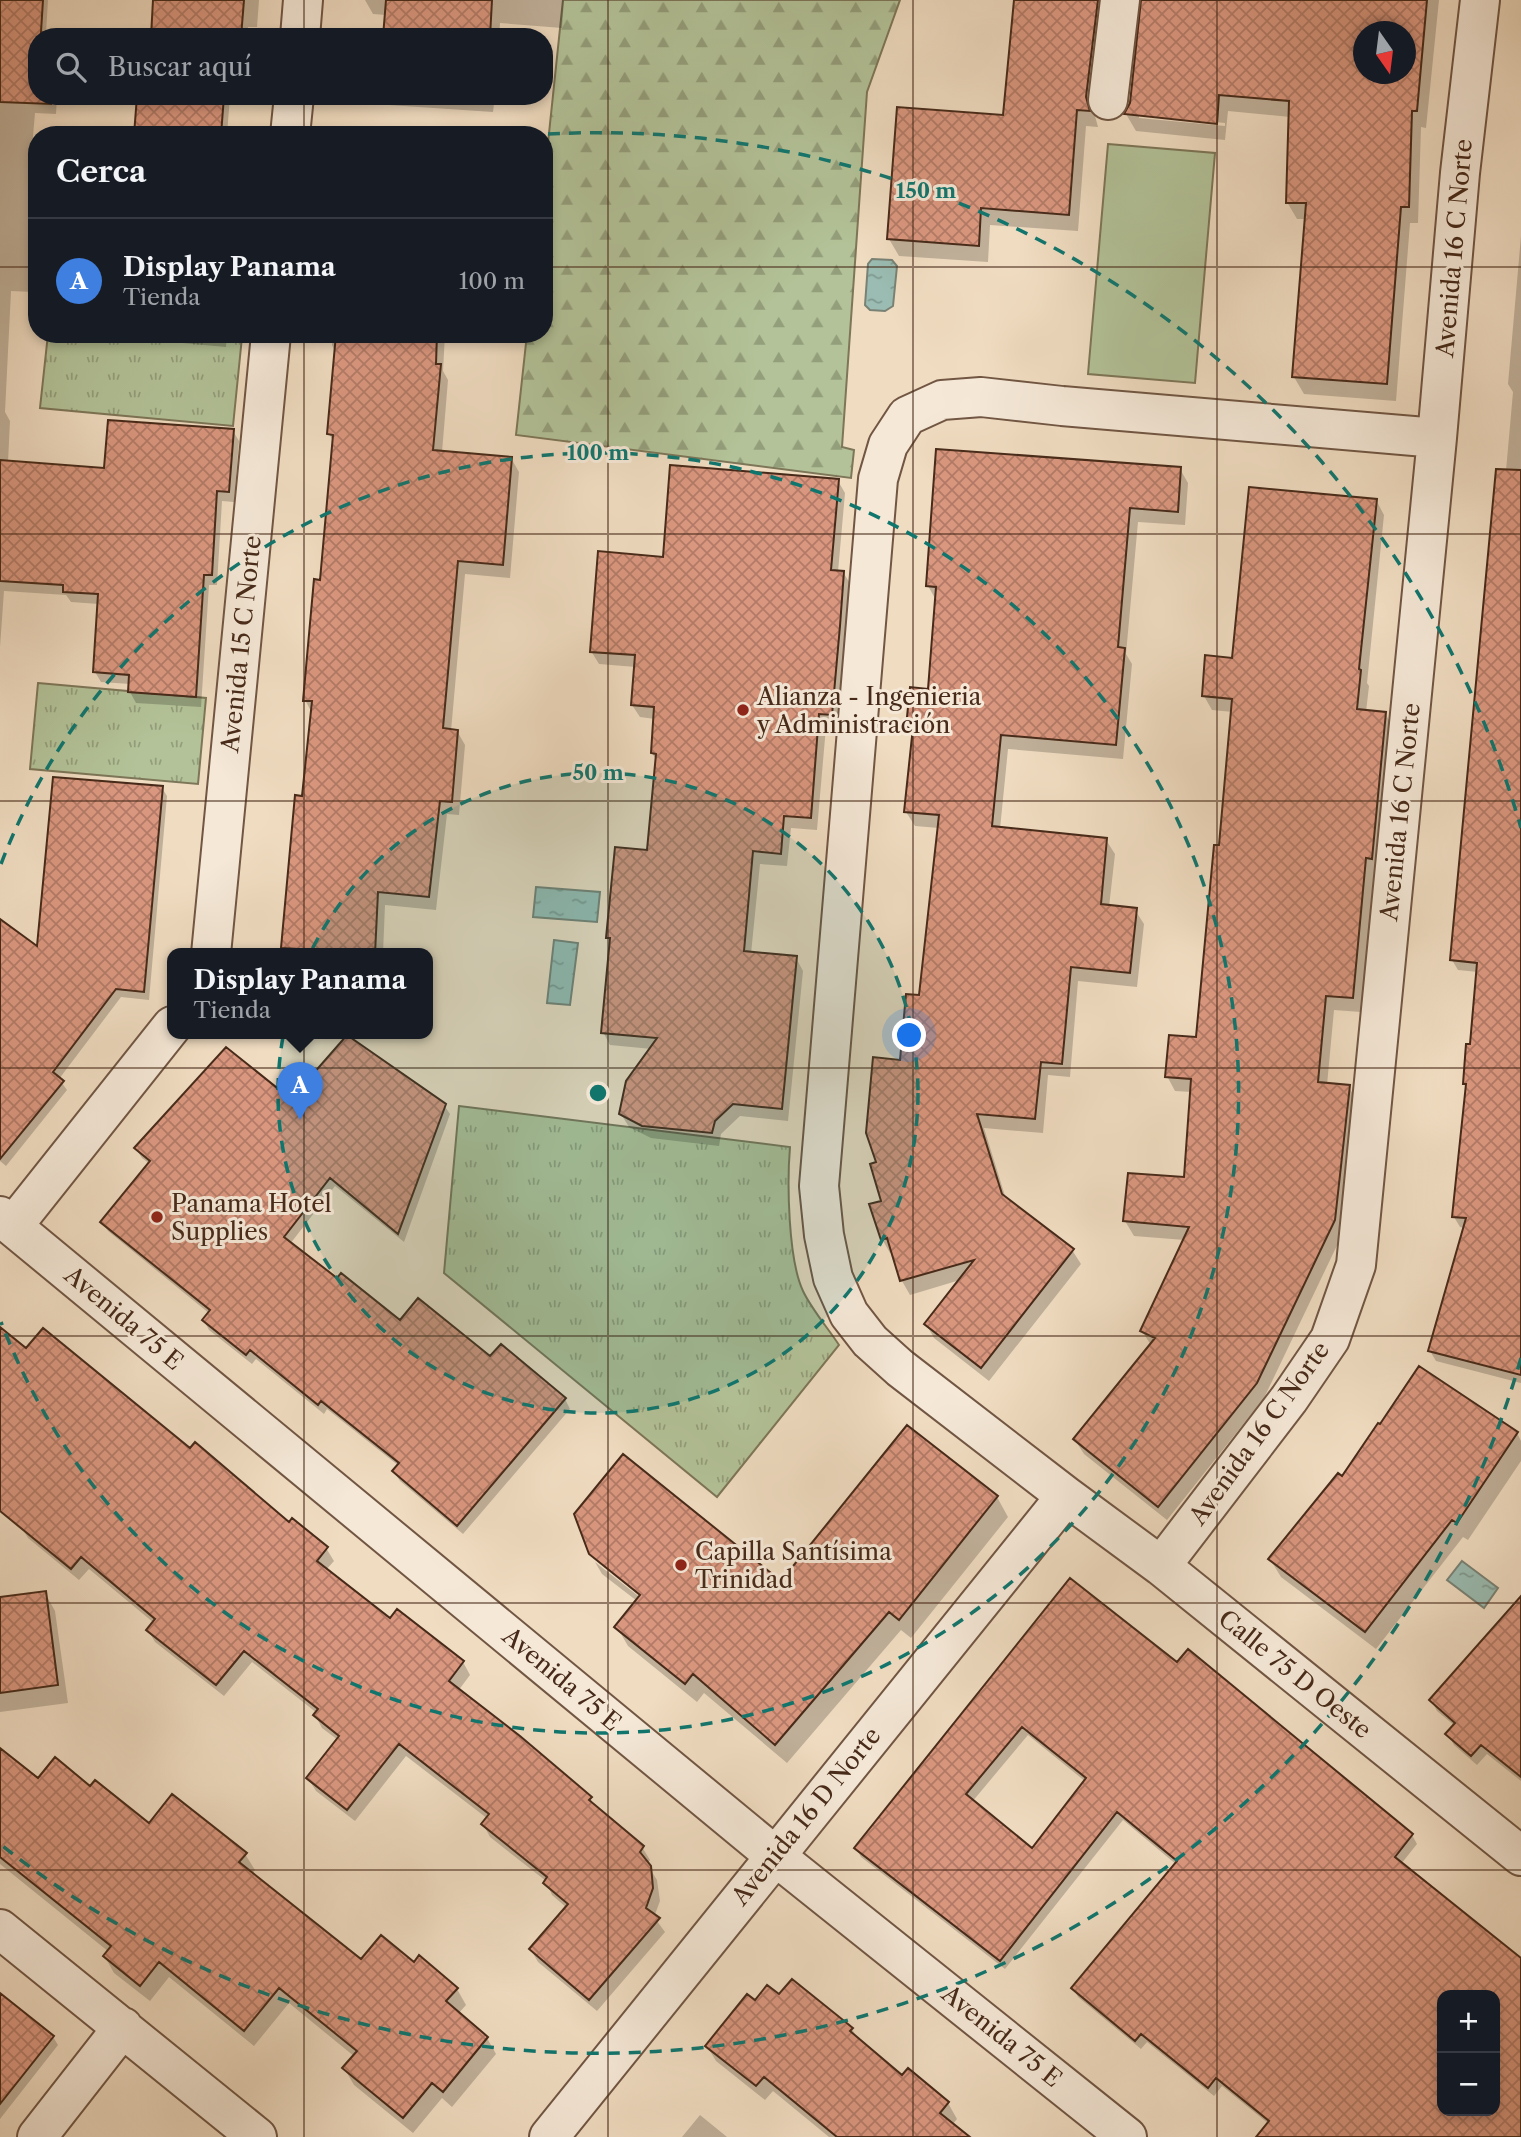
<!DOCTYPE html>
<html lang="es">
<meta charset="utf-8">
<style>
body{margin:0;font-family:"Libre Caslon Text",serif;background:#20242c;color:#f1f3f6}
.controls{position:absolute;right:21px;bottom:21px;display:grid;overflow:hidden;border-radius:14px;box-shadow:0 4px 10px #0003}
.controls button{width:63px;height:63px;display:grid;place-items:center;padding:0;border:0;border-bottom:2px solid #363941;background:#171b24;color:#f1f3f6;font:35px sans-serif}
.compass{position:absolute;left:1353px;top:21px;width:63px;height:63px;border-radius:50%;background:#171b24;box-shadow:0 4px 10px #0003;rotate:166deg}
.you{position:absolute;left:910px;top:1036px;width:24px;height:24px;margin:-18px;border:5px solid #fff;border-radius:50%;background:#1a73e8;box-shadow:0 0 0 10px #1a73e833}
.badge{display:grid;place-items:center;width:46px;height:46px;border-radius:50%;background:#c59692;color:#fff;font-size:23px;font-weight:700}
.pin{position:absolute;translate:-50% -58px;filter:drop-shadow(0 2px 4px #0008)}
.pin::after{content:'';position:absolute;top:37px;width:24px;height:21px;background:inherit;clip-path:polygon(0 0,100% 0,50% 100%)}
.popup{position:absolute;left:167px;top:948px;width:266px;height:91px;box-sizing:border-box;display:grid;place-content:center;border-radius:14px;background:#171b24;filter:drop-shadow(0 2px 5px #0005);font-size:23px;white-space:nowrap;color:#9ea1a6}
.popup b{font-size:26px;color:#f1f3f6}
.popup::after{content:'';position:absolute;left:50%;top:100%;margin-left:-14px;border:14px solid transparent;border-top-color:#171b24}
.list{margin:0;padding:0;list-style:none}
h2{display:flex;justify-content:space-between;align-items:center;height:91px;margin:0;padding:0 28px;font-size:30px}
h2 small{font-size:23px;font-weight:400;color:#9ea1a6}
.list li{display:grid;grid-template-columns:46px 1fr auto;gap:21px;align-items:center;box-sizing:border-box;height:126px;padding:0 28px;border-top:2px solid #363941}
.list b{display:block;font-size:26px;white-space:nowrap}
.list p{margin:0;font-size:23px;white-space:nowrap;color:#9ea1a6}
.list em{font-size:23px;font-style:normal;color:#9ea1a6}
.icon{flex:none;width:38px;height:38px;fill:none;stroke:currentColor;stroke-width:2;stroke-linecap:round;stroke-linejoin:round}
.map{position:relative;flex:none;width:1521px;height:2137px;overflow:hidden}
.search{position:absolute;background:#171b24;box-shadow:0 4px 10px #0003;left:28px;top:28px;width:525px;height:77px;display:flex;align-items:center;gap:18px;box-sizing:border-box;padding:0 24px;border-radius:28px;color:#9ea1a6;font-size:26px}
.panel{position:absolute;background:#171b24;box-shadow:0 4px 10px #0003;left:28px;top:126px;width:525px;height:217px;border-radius:28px}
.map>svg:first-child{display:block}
.grass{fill:url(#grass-tufts);stroke:#7d7658;stroke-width:2}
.forest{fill:url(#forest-firs);stroke:#7d7658;stroke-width:2}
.pitch{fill:#b3c298;stroke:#7d7658;stroke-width:2}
.water{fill:url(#water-ripples);stroke:#798275;stroke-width:2}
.shadow{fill:#0003;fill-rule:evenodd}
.building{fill:url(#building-cross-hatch);stroke:#472a19;stroke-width:2;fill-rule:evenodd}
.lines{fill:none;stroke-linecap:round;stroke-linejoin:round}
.minor-casing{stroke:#715643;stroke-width:42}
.minor{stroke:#f5e8d7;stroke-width:38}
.grid{fill:none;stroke:#472a19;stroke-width:2;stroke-opacity:0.55}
.ring{fill:none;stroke:#0f766e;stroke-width:3.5;stroke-dasharray:12 9}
.poi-dot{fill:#8f2418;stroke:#f5e8d7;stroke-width:2.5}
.labels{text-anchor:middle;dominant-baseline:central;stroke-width:6;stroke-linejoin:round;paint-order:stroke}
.street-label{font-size:24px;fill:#472a19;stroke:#f5e8d7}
.poi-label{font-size:24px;fill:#472a19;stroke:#f5e8d7;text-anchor:start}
.centre{fill:#0f766e;stroke:#f5e8d7;stroke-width:3.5}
.ring-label{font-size:21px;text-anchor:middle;font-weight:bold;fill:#0f766e;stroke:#f5e8d7;stroke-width:6;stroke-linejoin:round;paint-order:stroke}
</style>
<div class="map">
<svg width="1521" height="2137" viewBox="0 0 1521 2137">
<defs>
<pattern id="grass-tufts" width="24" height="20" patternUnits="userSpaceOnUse" patternTransform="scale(1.75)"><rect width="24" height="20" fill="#b3c298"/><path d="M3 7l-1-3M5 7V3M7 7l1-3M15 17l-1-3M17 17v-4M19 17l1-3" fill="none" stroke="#939e7b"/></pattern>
<pattern id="forest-firs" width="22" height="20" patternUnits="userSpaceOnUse" patternTransform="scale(1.75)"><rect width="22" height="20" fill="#b3c298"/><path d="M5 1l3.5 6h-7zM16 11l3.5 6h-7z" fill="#939e7b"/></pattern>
<pattern id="water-ripples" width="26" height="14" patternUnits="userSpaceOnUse" patternTransform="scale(1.75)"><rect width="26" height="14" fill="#9abcb2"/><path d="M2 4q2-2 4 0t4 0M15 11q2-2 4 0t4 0" fill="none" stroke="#7f9990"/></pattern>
<pattern id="building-cross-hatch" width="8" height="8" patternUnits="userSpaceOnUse" patternTransform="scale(1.75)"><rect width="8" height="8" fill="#da977f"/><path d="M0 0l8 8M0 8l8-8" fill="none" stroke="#b37b67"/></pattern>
</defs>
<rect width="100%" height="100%" fill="#f0dcc1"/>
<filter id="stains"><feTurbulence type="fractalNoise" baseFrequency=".00286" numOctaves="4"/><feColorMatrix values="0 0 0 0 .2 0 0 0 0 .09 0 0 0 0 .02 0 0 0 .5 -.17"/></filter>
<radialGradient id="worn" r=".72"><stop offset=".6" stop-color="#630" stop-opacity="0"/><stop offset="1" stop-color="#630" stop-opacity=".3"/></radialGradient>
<path class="grass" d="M48,334h168l26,3 -9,89 -193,-18z
M38,683l168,15 -8,86 -168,-15z
M459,1106l331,41c-3,35 -2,112 13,144 9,19 25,37 36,54l-122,152 -273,-224z"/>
<path class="forest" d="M563,0h337l-33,92 -25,355 12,3 -3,28 -335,-43 11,-101h17v-153z"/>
<path class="pitch" d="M1108,144l107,9 -20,230 -107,-9z"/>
<path class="water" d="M872,259l20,1 5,6 -4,40 -8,5 -15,-1 -5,-5 3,-41z
M536,887l64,5 -3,30 -64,-5z
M554,940l24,3 -8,62 -23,-2z
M1462,1561l36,27 -14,20 -37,-28z"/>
<path class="shadow" d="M0,0h48l-2,34 10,3h-19v59h20l-1,18 -21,-1 -7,81 9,1v49l-4,48 -22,-1 -6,121 5,9 -2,41 97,8 128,-39 6,10 -5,61 -12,-1 -5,84h-8l-8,122 -65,-4 -6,-11v-8l-29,-2 -6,-10 4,-68 -28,-2 -5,-7 -62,-4 -4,56z
M155,0h104l-2,27h-9l-1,10h-95z
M365,0h199l-2,28 -62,-5 -1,14h-114l1,-22 -13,-1z
M1016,0h101l-10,15 -12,101 3,11 -12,-1 -8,105 -88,-6 -2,37 -89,-6 -10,-17 116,-122z
M1143,0h296l-13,128 -5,-1 -3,96h-8l-14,178 -92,-7 -10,-17 12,-158h-9l-10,-17 3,-85 -62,-6 -3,29 -89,-9 -10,-17 5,-11zM1364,32h42v42h-42zM1139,114l86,9v3l-86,-8z
M139,96h91l-3,39h-91z
M384,96h111l-2,16 -104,-7z
M1521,236v1147l-85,-22 -6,-10 35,-123 -5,-1 -6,-10 13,-128 -3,-5 7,-38 7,-74 -20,-2 -6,-10 53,-478 8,-90 -5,-8z
M126,334h101l-1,13 -98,-9z
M333,334h112l-2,37 5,9 -6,72 69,6 8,14 -9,106 -45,-4 -14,157h6l8,14 -6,70 -12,-1 -11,96 -51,-5 -2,49h-97l-4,-7 22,-149 8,-85 -7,-13 17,-119 12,-139 -5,-8 7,-81 -4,-8z
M1180,469l8,14 -3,42 -47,-3 -12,132 6,10 -9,95 -115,-10 -8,80 106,11 9,14 -6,53 26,3 9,14 -7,63 -59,-6 -8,96 -22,-2 -5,58 -59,-5 22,71 66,51 9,14 -92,117 -55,-43 -8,-14 34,-44 -50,15 -8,-14 -8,-29 -4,1 -8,-14 1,-37 -5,-39 23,-101 20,-65 18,-169 -24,-2 -9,-14 8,-74 -6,-11 22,-36 6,-91 -8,-14z
M838,481l7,12 -7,79h5l8,13 -13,143 -12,-1 -9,103 -26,-2 -4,38 -27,-2 -9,90 45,4 7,13 -15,150 -48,-5 -19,18 -2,12 -68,-8 -22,-11 -8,-13 31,-65 -42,-4 -7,-13 9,-88 -4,-6 40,-86 9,-91 -5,-8 3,-34 -15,-2 -8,-12 4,-38 -37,-3 -8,-13 74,-92z
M1376,500l8,15 -17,168 2,3 -3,26 19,1 8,15 -14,145 -5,-1 -13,140 -27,-2 -7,75 21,1 9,15 -15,134 -78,163 -97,122 -83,-66 -9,-14 76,-95 -9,-14 43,-91 -51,-4 -9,-15 61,-42 6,-87 -17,-1 -8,-15 31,-37 22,-192 13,-135 -21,-2 -8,-14 29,-37z
M162,788l5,8 -18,204 -28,-3 -62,82 8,11 -61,76 -6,-5v-235l38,23z
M337,1034h19l-4,6 92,65 6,9 -46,128 -69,-56 -45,58 47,37 64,41 90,37 74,40 5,10 -107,125 -63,-53 -6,-9 5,-6 -72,-57 -3,5 -68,-55 -4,5 -43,-34 -5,-9 6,-7 -102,-83 -6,-9 48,-58 -8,-6 -6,-9 156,-48 53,-61z
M0,1329l27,21 163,100 100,74 36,24 8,13 -8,9 64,50 7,-9 66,51 7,13 -12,16 132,107 6,10 46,39 8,13 -3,4 10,16 3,21 -6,16 11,15 -68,79 -59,-49 -7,-12 36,-42 -15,-13 -6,-14 -56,-44 -7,-13 5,-5 -82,-63 -51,65 -39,-30 -8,-13 30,-38 -16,-12 -7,-13 2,-2 -65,-51 -28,34 -69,-54 -7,-12 6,-7 -65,-54 -10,11 -51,-42 -8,-13 -20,-16z
M1517,1433l4,8v20l-53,79 -5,-3 -87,112 -95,-72 -11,-18 72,-81z
M997,1497l11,20 -97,121 -10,-8 -114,133 -83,-70 -7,9 -69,-56 -11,-19 20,-26 -35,-27 -7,-12 51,40 2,-3 -55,-44v3l-2,-4 191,30z
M1070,1581l107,84 235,170 5,9 -16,20 120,96v177h-263l11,-13 -47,-38 -8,10 -67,-54 -6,7 -63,-52 -5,-9 104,-123 -54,-45 -118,149 -144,-112 -5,-9zM1028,1735l58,47 -54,68 -60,-48zM1442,1995h53v116h-53z
M45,1593l10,18 13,92 -68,9v-113z
M1521,1628v153l-34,-27 -10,11 -23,-20 -6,-11 7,-8 -18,-15 -6,-11z
M0,1750l38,30 52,9 59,37 96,28 10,16 -3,4 109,87 53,4 43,24 9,16 -8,9 29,24 9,16 -44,53 -10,-9 -29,35 -59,-48 -10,-17 11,-11 -66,-54 -35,43 -85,-69 -19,24 -36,-28 -9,-16 4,-5 -109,-88z
M0,1996l53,41 5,8 -58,74z
M780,1997l72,32 7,12 43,37 46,25 9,16 -5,6 15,12h-138l-56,-46 -8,9 -49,-39 -9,-15 48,-43z
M700,2115l27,22h-45z"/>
<path class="building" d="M0,0h43l-2,32 14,1v4h-18v59h14v8l-51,-2z
M153,0h91l-3,37h-90z
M386,0h106l-2,37h-107z
M1014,0h84l-12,97 4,14 -13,-1 -8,105 -88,-7 -2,38 -92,-7 10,-132 106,8z
M1141,0h286l-10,111h-5l-3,96h-8l-14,177 -95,-7 14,-174h-20l3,-102 -70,-6 -2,29 -93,-10 6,-11zM1363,32h42v42h-42z
M137,96h87l-3,39h-87z
M336,334h101l-1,30h5l-8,86 79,7 -9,108 -45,-4 -15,167 15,2 -6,72 -12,-1 -11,96 -51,-5 -3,62h-60v-4l-34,-2 14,-153 7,1 10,-95h-9l11,-122 6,1 13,-145 -6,-1z
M108,420l126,9 -5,63 -12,-1 -5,84h-8l-8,122 -68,-5 1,-17 -36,-3 5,-78 -35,-2v-7l-63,-4v-121l104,8z
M936,449l245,18 -3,45 -48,-4 -12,139 7,1 -9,97 -115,-10 -9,91 115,12 -6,66 36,4 -7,65 -59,-6 -9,97 -21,-2 -6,57 -58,-5 25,80 72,55 -93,119 -57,-44 50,-64 -74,21 -13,-43 -6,2 -12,-36 12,-3 -11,-37 6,-2 -10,-29 7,-76 27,3 6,-66 13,1 20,-180 -35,-3 9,-85h-7l4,-40 18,2 8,-102 -10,-1z
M670,465l169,14 -8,91 13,1 -4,55 -8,89 -13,-1 -8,104 -27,-2 -3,38 -28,-3 -9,100 53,5 -15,153 -49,-5 -18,17 -3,12 -70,-7 -23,-12 7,-33 31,-43 -56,-5 9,-95h-4l9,-91 32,3 9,-96 -5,-1 3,-46 -23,-2 4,-50 -45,-3 8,-101 65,6z
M1496,469l25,1v905l-93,-24 38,-133 -14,-1 14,-133h-3l3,-40h4l7,-81 -27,-3z
M1249,487l128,12 -18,170 2,1 -4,39 29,3 -14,147 -6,-1 -13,140 -27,-2 -8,86 32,3 -15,135 -78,163 -99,124 -85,-68 82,-101 -15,-7 49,-104 -66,-6 5,-48 56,4 7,-98 -26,-2 4,-42 27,2 18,-192h5l13,-146 -30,-3 3,-41 27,3z
M53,777l110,9 -19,206 -28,-3 -63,83 11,9 -64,78v-240l37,27z
M347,1035l99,69 -48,130 -68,-56 -46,59 53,41 4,-5 59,47 18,-22 72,58 11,-12 65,54 -109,128 -65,-55 7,-8 -78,-62 -3,4 -68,-55 -4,5 -44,-35 8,-10 -110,-88 50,-61 -16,-13 92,-101 65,52z
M0,1327l26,21 17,-20 147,120 5,-6 94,80 3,-4 36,29 -11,14 73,57 7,-9 67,52 -15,20 71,55 72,61 -3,3 55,46 -4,6 11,14 2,22 -7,20 14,10 -71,82 -60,-51 39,-45 -25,-21 4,-6 -66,-53 8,-10 -90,-70 -52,66 -41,-32 33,-42 -26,-21 5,-6 -74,-58 -28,34 -70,-55 9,-11 -74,-62 -10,12 -71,-58z
M1419,1366l99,66 -61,91 -5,-3 -87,112 -97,-73 70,-86 4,3 36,-53 2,1z
M907,1425l91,71 -99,124 -10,-8 -114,133 -82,-71 -8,10 -71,-57 26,-32 -51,-41 -15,-40 49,-60 158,127z
M1070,1578l107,84 11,-13 225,185 -18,23 126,101v179h-265l13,-16 -53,-43 -8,10 -67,-54 -6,7 -64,-53 106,-127 -60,-49 -117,149 -146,-113zM1022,1727l64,51 -54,70 -66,-54zM1442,1995h53v116h-53z
M46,1591l12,94 -58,8v-96z
M1521,1596v181l-40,-32 -10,11 -26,-22 10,-11 -26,-23z
M0,1748l38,30 17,-21 35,29 5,-6 54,43 23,-29 75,59 -8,9 122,97 20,-24 33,27 5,-7 39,33 -12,13 42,36 -45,55 -11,-9 -29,35 -61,-50 15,-17 -78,-63 -35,43 -85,-69 -19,24 -37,-30 8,-10 -111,-89z
M792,1979l61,49 -3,3 52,44 6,-7 41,34 -9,11 30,24h-133l-73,-60 -8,9 -51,-40 42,-52 8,6 12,-15 12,9z
M0,1993l54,43 -54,68z"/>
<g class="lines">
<g class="minor-casing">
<path id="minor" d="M300,37l3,-37
M1108,100l12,-100
M290,135l4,-39
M1437,438l-375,-32 -81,-9 -39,3 -35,16 -19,29 -10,34 -59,707 5,49 9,43 16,36 21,27 30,27 166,128 95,70 360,290
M211,954l60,-620
M0,1216l774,639 353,282
M13,1226l159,-200
M1161,1566l128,-167 41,-60 26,-74 81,-827 23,-265 20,-173
M0,1929l257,208
M37,2137l86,-110
M549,2137l517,-641"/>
</g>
<use href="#minor" class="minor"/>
</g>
<path class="grid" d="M304,0v37M608,0v2137M913,0v2137M1217,0v2137M304,96v39M0,267h37M544,267h977M304,334v1803M0,534h1521M0,801h1521M0,1068h1521M0,1336h1521M0,1603h1521M0,1870h1521"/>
<circle cx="598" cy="1093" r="320" fill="#0f766e" fill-opacity=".12"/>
<g class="ring">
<circle cx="598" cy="1093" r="320"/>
<path d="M1 864A640 640 0 1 1 1 1322"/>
<path d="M1521 1358A960 960 0 0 1 0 1844M548 134A960 960 0 0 1 1521 828"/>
</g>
<g class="poi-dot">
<circle cx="743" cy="710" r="7"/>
<circle cx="157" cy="1217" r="7"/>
<circle cx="681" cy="1565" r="7"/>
</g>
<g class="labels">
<g class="street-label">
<text transform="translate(1454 248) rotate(-85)">Avenida 16 C Norte</text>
<text transform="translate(241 644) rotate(-84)">Avenida 15 C Norte</text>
<text transform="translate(1400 812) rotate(-84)">Avenida 16 C Norte</text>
<text transform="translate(124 1318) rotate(40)">Avenida 75 E</text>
<text transform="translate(1259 1433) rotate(-54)">Avenida 16 C Norte</text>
<text transform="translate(1295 1674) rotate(39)">Calle 75 D Oeste</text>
<text transform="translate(562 1679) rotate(40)">Avenida 75 E</text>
<text transform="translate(806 1816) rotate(-51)">Avenida 16 D Norte</text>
<text transform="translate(1002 2036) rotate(39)">Avenida 75 E</text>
</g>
<g class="poi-label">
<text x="757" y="696">Alianza - Ingenieria<tspan x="757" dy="28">y Administración</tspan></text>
<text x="171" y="1203">Panama Hotel<tspan x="171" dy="28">Supplies</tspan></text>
<text x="695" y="1551">Capilla Santísima<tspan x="695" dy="28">Trinidad</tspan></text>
</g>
</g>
<circle cx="598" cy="1093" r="10" class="centre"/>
<g class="ring-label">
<text x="926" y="198">150 m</text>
<text x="598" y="460">100 m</text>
<text x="598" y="780">50 m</text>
</g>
<rect width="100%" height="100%" filter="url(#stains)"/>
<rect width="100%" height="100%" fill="url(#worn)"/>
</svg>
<div class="controls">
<button>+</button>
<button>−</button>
</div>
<svg class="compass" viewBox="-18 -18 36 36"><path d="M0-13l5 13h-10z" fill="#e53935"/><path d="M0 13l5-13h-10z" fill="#9ea1a6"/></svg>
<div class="you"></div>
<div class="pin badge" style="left:300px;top:1120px;background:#3f7fe0">A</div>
<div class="popup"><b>Display Panama</b>Tienda</div>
<div class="search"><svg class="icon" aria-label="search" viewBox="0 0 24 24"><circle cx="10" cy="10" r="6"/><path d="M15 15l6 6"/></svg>Buscar aquí</div>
<section class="panel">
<h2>Cerca<small></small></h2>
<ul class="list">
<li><span class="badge" style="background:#3f7fe0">A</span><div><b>Display Panama</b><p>Tienda</p></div><em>100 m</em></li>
</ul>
</section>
</div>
